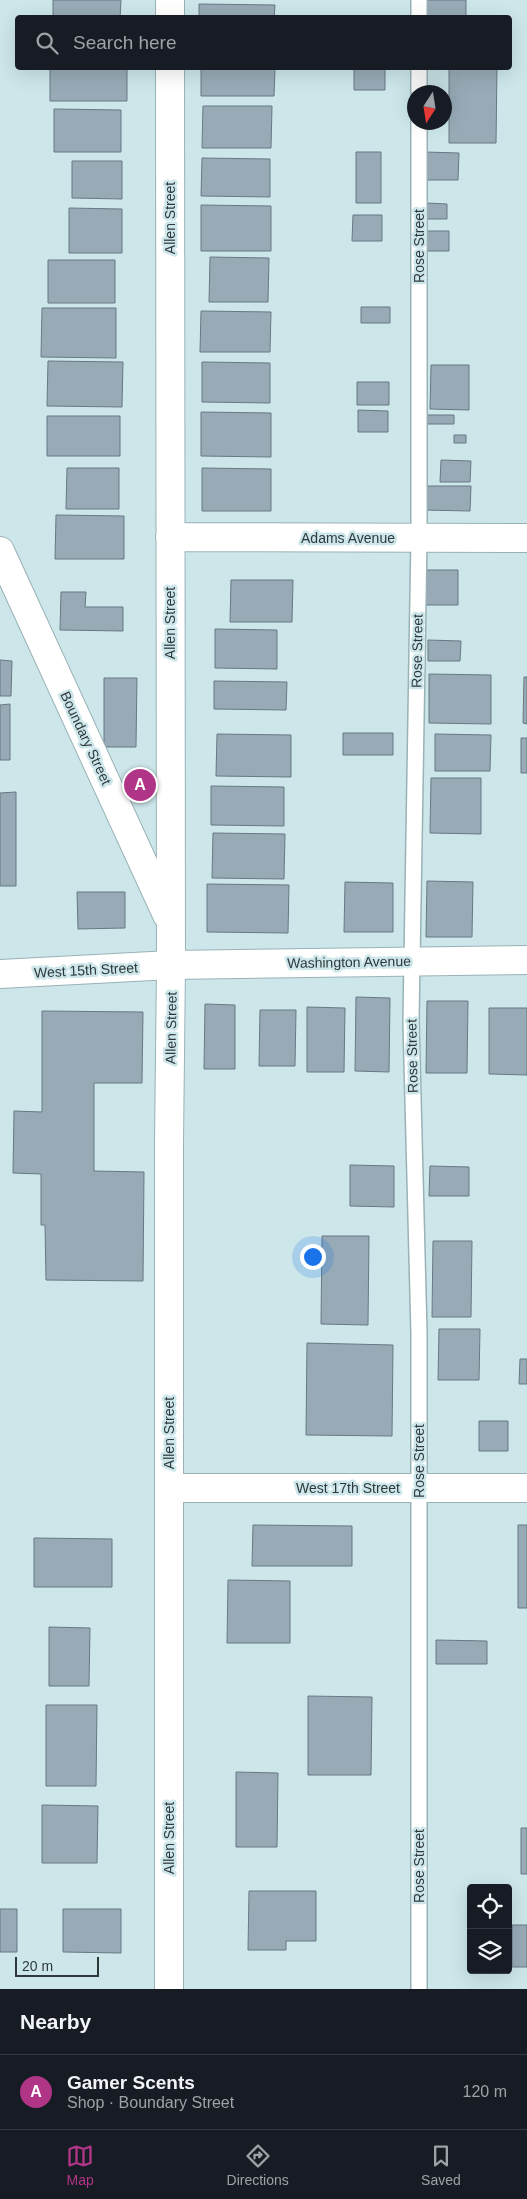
<!DOCTYPE html>
<meta charset="utf-8">
<style>
body{margin:0;font-family:Helvetica,sans-serif;background:#20242c;color:#f1f3f6}
.controls{position:absolute;right:15px;bottom:15px;display:grid;overflow:hidden;border-radius:5px;box-shadow:0 5px 20px #0002}
.controls button{width:45px;height:45px;display:grid;place-items:center;padding:0;border:0;border-bottom:1px solid #363941;background:#171b24;color:#f1f3f6;font:25px sans-serif}
.compass{position:absolute;left:407px;top:85px;width:45px;height:45px;border-radius:50%;background:#171b24;box-shadow:0 5px 20px #0002;rotate:192deg}
.scale{position:absolute;left:15px;bottom:12px;width:84px;box-sizing:border-box;padding-left:5px;border:2px solid #2f393b;border-top:0;font-size:14px;line-height:18px;white-space:nowrap;color:#2f393b;-webkit-text-stroke:4px #cce6ea;paint-order:stroke}
.you{position:absolute;left:312px;top:1256px;width:18px;height:18px;margin:-12px;border:4px solid #fff;border-radius:50%;background:#1a73e8;box-shadow:0 0 0 8px #1a73e833}
.badge{display:grid;place-items:center;width:32px;height:32px;border-radius:50%;background:#b03586;color:#fff;font-size:16px;font-weight:700}
.pin{position:absolute;translate:-50% -50%;border:2px solid #fff;box-shadow:0 1px 5px #0006}
.list{margin:0;padding:0;list-style:none}
h2{display:flex;justify-content:space-between;align-items:center;height:65px;margin:0;padding:0 20px;font-size:21px}
h2 small{font-size:16px;font-weight:400;color:#9ea1a6}
.list li{display:grid;grid-template-columns:32px 1fr auto;gap:15px;align-items:center;box-sizing:border-box;height:75px;padding:0 20px;border-top:1px solid #363941}
.list b{display:block;font-size:19px;white-space:nowrap}
.list p{margin:0;font-size:16px;white-space:nowrap;color:#9ea1a6}
.list em{font-size:16px;font-style:normal;color:#9ea1a6}
.icon{flex:none;width:28px;height:28px;fill:none;stroke:currentColor;stroke-width:2;stroke-linecap:round;stroke-linejoin:round}
.map{position:relative;flex:none;width:527px;height:1989px;overflow:hidden}
.search{position:absolute;background:#171b24;box-shadow:0 5px 20px #0002;left:15px;right:15px;top:15px;height:55px;display:flex;align-items:center;gap:12px;box-sizing:border-box;padding:0 18px;border-radius:5px;color:#9ea1a6;font-size:19px}
.sheet{height:140px;background:#171b24}
nav{display:flex;justify-content:space-around;align-items:center;box-sizing:border-box;height:70px;border-top:1px solid #363941;background:#171b24;font-size:14px;color:#9ea1a6}
nav a{display:grid;justify-items:center;gap:2px}
nav .on{color:#b03586}
.map>svg:first-child{display:block}
.building{fill:#97aab6;stroke:#677984}
.lines{fill:none;stroke-linecap:round;stroke-linejoin:round}
.service-casing{stroke:#99b2b6;stroke-width:18}
.minor-casing{stroke:#99b2b6;stroke-width:30}
.secondary-casing{stroke:#99b2b6;stroke-width:30}
.service{stroke:#fff;stroke-width:15}
.minor{stroke:#fff;stroke-width:28}
.secondary{stroke:#fff;stroke-width:28}
.labels{text-anchor:middle;dominant-baseline:central;stroke-width:5;stroke-linejoin:round;paint-order:stroke}
.street-label{font-size:14px;fill:#2f393b;stroke:#cce6ea}
</style>
<div class="map">
<svg width="527" height="1989" viewBox="0 0 527 1989">
<rect width="100%" height="100%" fill="#cce6ea"/>
<path class="building" d="M53,0h68l-1,18h-67z
M422,0h44v18h-44z
M199,4l76,1 -1,13h-75z
M50,68h77v33h-77z
M201,68h74l-1,28h-73z
M354,68h31v22h-31z
M449,68h48l-1,75h-47z
M203,106h69l-1,42h-69z
M54,109l67,1v42h-67z
M356,152h25v51h-25z
M425,152l34,1 -1,27h-33z
M202,158l68,1v38l-69,-1z
M72,161h50v38l-50,-1z
M427,203l20,1v15h-20z
M201,205l70,1v45h-70z
M69,208l53,1v44h-53z
M353,215h29v26h-30z
M424,231h25v20h-25z
M210,257l59,1 -1,44h-59z
M48,260h67v43h-67z
M361,307h29v16h-29z
M42,308h74v50l-75,-1z
M201,311l70,1 -1,40h-70z
M48,361l75,1 -1,45 -75,-1z
M202,362l68,1v40l-68,-1z
M431,365h38v45l-39,-1z
M357,382h32v23h-32z
M358,410l30,1v21h-30z
M201,412l70,1v44l-70,-1z
M427,415h27v9h-27z
M47,416h73v40h-73z
M454,435h12v8h-12z
M441,460l30,1 -1,21h-30z
M67,468h52v41h-53z
M202,468l69,1v42h-69z
M423,486h48l-1,25 -47,-1z
M56,515l68,1v43h-69z
M425,570h33v35h-33z
M231,580h62l-1,42h-62z
M61,592h25l-1,15h38v24l-63,-1z
M215,629l62,1v39l-62,-1z
M428,640l33,1 -1,20h-32z
M0,660l12,1 -1,35h-11z
M429,674l62,1v49l-62,-1z
M524,677h3v47l-4,-1z
M104,678h33l-1,69h-32z
M214,681l73,1 -1,28 -72,-1z
M10,704v56h-10v-55z
M343,733h50v22h-50z
M217,734l74,1v42l-75,-1z
M435,734l56,1 -1,36h-55z
M521,738h6v35h-6z
M431,778h50v56l-51,-1z
M211,786l73,1v39l-73,-1z
M16,792v94h-16v-93z
M213,833l72,1 -1,45 -72,-1z
M427,881l46,1 -1,55h-46z
M345,882l48,1v49h-49z
M207,884l82,1 -1,48 -81,-1z
M77,892h48v36l-47,1z
M356,997l34,1 -1,74 -34,-1z
M427,1001h41l-1,72h-41z
M205,1004l30,1v64h-31z
M307,1007l38,1 -1,64h-37z
M489,1008h38v67l-38,-1z
M260,1010h36l-1,56h-36z
M42,1011l101,1 -1,71h-48v88l50,1 -1,109 -97,-1 -1,-55h-4v-51l-28,-1 1,-62 28,1z
M350,1165l44,1v41l-44,-1z
M430,1166l39,1v29h-40z
M322,1236h47l-1,89 -47,-1z
M433,1241h39l-1,76h-39z
M439,1329h41l-1,51h-41z
M307,1343l86,2 -1,91 -86,-1z
M520,1359h7v25h-8z
M479,1421h29v30h-29z
M253,1525l99,1v40h-100z
M518,1525h9v83h-9z
M34,1538l78,1v48h-78z
M228,1580l62,1v62h-63z
M49,1627l41,1 -1,58h-40z
M436,1640l51,1v23h-51z
M308,1696l64,1 -1,78h-63z
M46,1705h51l-1,81h-50z
M236,1772l42,1 -1,74h-41z
M42,1805l56,1 -1,57h-55z
M521,1828h6v46h-6z
M249,1891h67v50h-30v9h-38z
M0,1909h17v43h-17z
M63,1909h58v44l-58,-1z
M512,1925h15v42h-15z"/>
<g class="lines">
<g class="service-casing">
<path id="service" d="M419,18v-18
M419,92v-24
M419,1989v-656l-8,-312 8,-483v-416"/>
</g>
<g class="minor-casing">
<path id="minor" d="M170,18v-18
M170,537l357,1
M0,551l167,364
M169,1488h358
M169,1989v-845l2,-179 -1,-897"/>
</g>
<g class="secondary-casing">
<path id="secondary" d="M0,974l171,-9 356,-5"/>
</g>
<use href="#service" class="service"/>
<use href="#minor" class="minor"/>
<use href="#secondary" class="secondary"/>
</g>
<g class="labels">
<g class="street-label">
<text transform="translate(170 218) rotate(-90)">Allen Street</text>
<text transform="translate(419 246) rotate(-90)">Rose Street</text>
<text x="348" y="538">Adams Avenue</text>
<text transform="translate(170 623) rotate(-90)">Allen Street</text>
<text transform="translate(417 651) rotate(-89)">Rose Street</text>
<text transform="translate(86 738) rotate(65)">Boundary Street</text>
<text transform="translate(349 962) rotate(-1)">Washington Avenue</text>
<text transform="translate(86 970) rotate(-3)">West 15th Street</text>
<text transform="translate(171 1028) rotate(-89)">Allen Street</text>
<text transform="translate(412 1056) rotate(-91)">Rose Street</text>
<text transform="translate(169 1433) rotate(-90)">Allen Street</text>
<text transform="translate(419 1461) rotate(-90)">Rose Street</text>
<text x="348" y="1488">West 17th Street</text>
<text transform="translate(169 1838) rotate(-90)">Allen Street</text>
<text transform="translate(419 1866) rotate(-90)">Rose Street</text>
</g>
</g>
</svg>
<div class="controls">
<button><svg class="icon" aria-label="locate" viewBox="0 0 24 24"><circle cx="12" cy="12" r="6"/><path d="M12 2v4M12 18v4M2 12h4M18 12h4"/></svg></button>
<button><svg class="icon" aria-label="layers" viewBox="0 0 24 24"><path d="M12 4l9 5-9 5-9-5zM3 14l9 5 9-5"/></svg></button>
</div>
<svg class="compass" viewBox="-18 -18 36 36"><path d="M0-13l5 13h-10z" fill="#e53935"/><path d="M0 13l5-13h-10z" fill="#9ea1a6"/></svg>
<div class="scale">20 m</div>
<div class="you"></div>
<div class="pin badge" style="left:140px;top:785px">A</div>
<div class="search"><svg class="icon" aria-label="search" viewBox="0 0 24 24"><circle cx="10" cy="10" r="6"/><path d="M15 15l6 6"/></svg>Search here</div>
</div>
<section class="sheet">
<h2>Nearby<small></small></h2>
<ul class="list">
<li><span class="badge">A</span><div><b>Gamer Scents</b><p>Shop · Boundary Street</p></div><em>120 m</em></li>
</ul>
</section>
<nav>
<a class="on"><svg class="icon" aria-label="map" viewBox="0 0 24 24"><path d="M3 6l6-2 6 2 6-2v14l-6 2-6-2-6 2zM9 4v14M15 6v14"/></svg>Map</a>
<a><svg class="icon" aria-label="directions" viewBox="0 0 24 24"><path d="M12 3l9 9-9 9-9-9zM9 14v-3h6M13 9l2 2-2 2"/></svg>Directions</a>
<a><svg class="icon" aria-label="saved" viewBox="0 0 24 24"><path d="M7 4h10v16l-5-4-5 4z"/></svg>Saved</a>
</nav>
